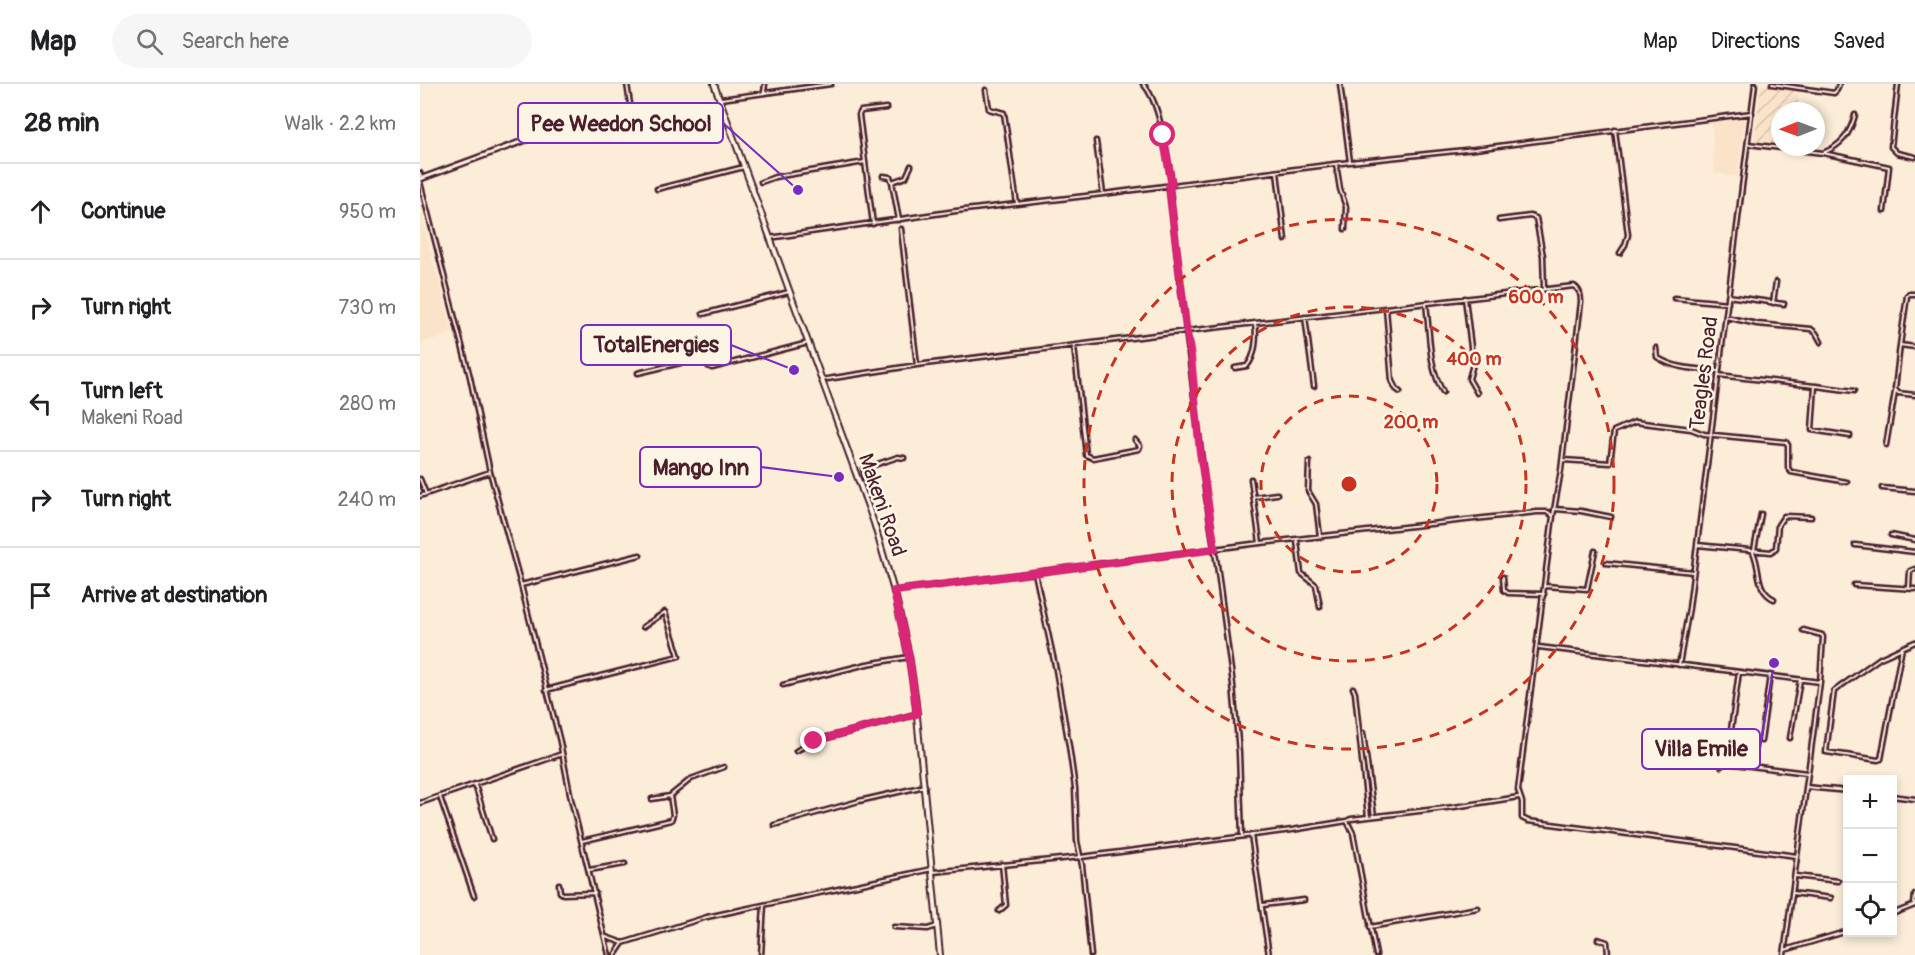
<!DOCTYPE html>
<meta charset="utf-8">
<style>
body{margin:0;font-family:Pangolin,sans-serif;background:#f6f6f6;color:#202124}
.controls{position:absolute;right:18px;bottom:18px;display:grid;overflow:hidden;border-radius:0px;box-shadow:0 3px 9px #0003}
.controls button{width:54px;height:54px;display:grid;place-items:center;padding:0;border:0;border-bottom:2px solid #e0e0e0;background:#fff;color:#202124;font:30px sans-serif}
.compass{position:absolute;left:1351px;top:18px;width:54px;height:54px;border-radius:50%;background:#fff;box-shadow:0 3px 9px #0003;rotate:269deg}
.stop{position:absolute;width:18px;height:18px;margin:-14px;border:4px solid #db2777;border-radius:50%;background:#fff}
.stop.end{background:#db2777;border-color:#fff;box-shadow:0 2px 6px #0008}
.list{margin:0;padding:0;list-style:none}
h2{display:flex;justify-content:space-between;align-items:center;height:78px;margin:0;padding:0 24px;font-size:26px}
h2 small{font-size:20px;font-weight:400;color:#757577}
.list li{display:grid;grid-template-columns:39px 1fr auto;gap:18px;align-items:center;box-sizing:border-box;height:96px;padding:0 24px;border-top:2px solid #e0e0e0}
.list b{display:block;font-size:22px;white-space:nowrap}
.list p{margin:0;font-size:20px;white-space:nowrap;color:#757577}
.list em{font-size:20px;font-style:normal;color:#757577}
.icon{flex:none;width:33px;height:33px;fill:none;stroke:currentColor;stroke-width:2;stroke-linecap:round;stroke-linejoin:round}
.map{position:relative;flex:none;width:1495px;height:871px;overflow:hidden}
header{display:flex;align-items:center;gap:36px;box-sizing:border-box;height:84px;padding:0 30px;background:#fff;border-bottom:2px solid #e0e0e0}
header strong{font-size:28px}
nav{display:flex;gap:33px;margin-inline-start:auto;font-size:21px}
.search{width:420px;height:54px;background:#f6f6f6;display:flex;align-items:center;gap:15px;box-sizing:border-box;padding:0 21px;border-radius:33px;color:#757577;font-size:22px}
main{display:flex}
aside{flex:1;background:#fff}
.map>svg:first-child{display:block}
.built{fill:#fae3c9}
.industrial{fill:url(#industrial-furrows)}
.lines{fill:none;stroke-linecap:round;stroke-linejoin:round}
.minor-casing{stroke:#4a1f2b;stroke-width:7}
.tertiary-casing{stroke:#4a1f2b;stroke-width:8}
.secondary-casing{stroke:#4a1f2b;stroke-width:8}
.minor{stroke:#fcf5e5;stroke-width:2}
.tertiary{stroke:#fcf5e5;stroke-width:3}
.secondary{stroke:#fcf5e5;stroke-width:4}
.route{stroke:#db2777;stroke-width:8}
.ring{fill:none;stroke:#c8321e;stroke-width:3;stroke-dasharray:10 8}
.labels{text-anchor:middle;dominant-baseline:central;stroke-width:5;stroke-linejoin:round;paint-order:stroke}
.street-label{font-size:21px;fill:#4a1f2b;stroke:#fcf5e5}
.centre{fill:#c8321e;stroke:#fcf5e5;stroke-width:3}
.ring-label{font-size:18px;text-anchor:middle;font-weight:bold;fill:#c8321e;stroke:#fcf5e5;stroke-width:5;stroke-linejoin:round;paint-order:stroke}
.leader{fill:none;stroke:#7b2cbf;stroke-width:2}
.callout-dot{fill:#7b2cbf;stroke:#fcf5e5;stroke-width:2}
.callout{fill:#fcf5e5;stroke:#7b2cbf;stroke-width:2}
.callout-label{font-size:22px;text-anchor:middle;font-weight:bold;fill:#4a1f2b}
</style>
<header>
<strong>Map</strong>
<div class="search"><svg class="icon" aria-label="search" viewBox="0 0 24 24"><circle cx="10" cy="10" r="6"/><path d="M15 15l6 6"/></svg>Search here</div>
<nav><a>Map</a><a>Directions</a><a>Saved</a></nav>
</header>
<main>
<aside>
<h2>28 min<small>Walk · 2.2 km</small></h2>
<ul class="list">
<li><svg class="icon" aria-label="ahead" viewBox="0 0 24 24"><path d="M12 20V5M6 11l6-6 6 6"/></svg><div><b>Continue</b></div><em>950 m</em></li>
<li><svg class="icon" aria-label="right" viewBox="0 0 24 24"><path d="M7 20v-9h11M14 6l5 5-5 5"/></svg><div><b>Turn right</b></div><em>730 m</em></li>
<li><svg class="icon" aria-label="left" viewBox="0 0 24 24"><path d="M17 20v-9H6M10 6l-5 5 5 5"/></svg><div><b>Turn left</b><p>Makeni Road</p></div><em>280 m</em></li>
<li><svg class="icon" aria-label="right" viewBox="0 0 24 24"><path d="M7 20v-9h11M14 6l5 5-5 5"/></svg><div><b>Turn right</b></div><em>240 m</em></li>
<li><svg class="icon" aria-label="arrive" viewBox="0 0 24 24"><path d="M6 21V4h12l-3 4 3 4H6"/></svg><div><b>Arrive at destination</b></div></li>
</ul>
</aside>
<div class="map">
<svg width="1495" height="871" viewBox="0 0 1495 871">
<defs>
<pattern id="industrial-furrows" width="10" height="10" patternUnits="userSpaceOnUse" patternTransform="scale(1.5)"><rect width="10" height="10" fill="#fae3c9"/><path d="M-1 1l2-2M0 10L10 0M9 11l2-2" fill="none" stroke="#d8c2ad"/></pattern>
</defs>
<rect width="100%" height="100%" fill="#fbedd8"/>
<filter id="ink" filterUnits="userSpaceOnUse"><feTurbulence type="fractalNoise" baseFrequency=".0167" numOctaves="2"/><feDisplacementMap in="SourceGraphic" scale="12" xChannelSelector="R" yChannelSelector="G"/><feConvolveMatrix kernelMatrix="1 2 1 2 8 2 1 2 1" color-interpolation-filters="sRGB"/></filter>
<g filter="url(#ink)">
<path class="built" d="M1325,34l-8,59 -23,-4 -2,-51z
M0,128l33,121 -33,11z"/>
<path class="industrial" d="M1341,0l38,7 -2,20h-17v5h-5l-2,16 4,1 -1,13 -22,-4z"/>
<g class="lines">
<g class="minor-casing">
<path id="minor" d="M207,0l5,33
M723,0c18,18 24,75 29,101
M920,0l10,78
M1352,0l62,9 3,-3 2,-6
M1478,0l-7,63 6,6 18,4
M566,6l3,19 15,4 13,91
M344,8l1,-8
M301,15l110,-15
M282,26l1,12 22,-5
M1195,46l13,105 -3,10 -5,8
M676,57l7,53
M1328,60l75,9c19,-8 27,-19 32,-38
M1403,69l66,14 -5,44
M916,80l4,25 6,18 -1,22
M857,88l8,68
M0,89l2,6
M463,92l7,1 2,5 7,38
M0,98l50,195 20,95 31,113 39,157 11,57 38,156
M341,98l14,-5 90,-15
M472,98l14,-5 5,-11
M749,102l37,309 11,70 16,120 6,68 3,83
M237,105l87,-22
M1079,136l31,-4 6,2 7,38 1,32
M453,140l-14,-109 2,-4 25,-3
M481,145l16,136
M349,154l187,-27 147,-17 247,-32 125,-13 277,-36
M1308,212l56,8
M1045,214l8,66 -4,15 8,14
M1254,214l54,5
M1353,219l3,-21
M1006,220c4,29 2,62 17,88
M966,224l6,73 4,8 4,3
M283,230l86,-22
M885,233l9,69
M1306,233l31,7 54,5 5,4 5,9
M1480,261l7,-49 2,-2h6
M654,262l12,109 7,3 46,-9 1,-3 -5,-6
M214,263l62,-16 3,1 7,25
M1495,263l-15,-2 -5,44 3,4 17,2
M1236,264l1,9c16,12 42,12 61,14
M815,284l12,-2c9,-11 10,-29 8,-43
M218,289l68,-16 2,9 4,2 96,-25
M1298,291l97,11 -3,44 38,6
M401,296l96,-15 270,-34 387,-45c6,4 7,9 7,16l-20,168 -8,46 -35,274 4,12v16l6,3 269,35
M1396,302l38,5
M1466,361l9,-53
M1143,376l47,3 4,-32 21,-9 56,7 13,5 82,8 2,3v23l3,4 56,10
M889,378l-1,29 8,13 4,33
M0,395l6,15
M831,395l9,64
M1462,404l33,3
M0,412l70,-24
M444,413l6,-2 -7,-26 35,-12 6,1
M834,413l23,-3
M1135,425l26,2 30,6
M1471,451l24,5
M877,457l4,32 15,12 4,22
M1277,461l74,7 5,-4 2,-23 6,-9 27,1
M1435,461l60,7
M1334,466l7,-36
M1333,468c8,17 2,38 21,47
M1186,479l87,9
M615,489l21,97 13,76 6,42 2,53 5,24 9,90
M1083,493l1,13 4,3 36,1
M101,501l119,-30
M1434,501l61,4
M1125,502l42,3 8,-38
M1489,504l1,-17 5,-2
M474,507l358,-47 285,-32h11l5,4
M1383,546l19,5 1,2 -3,45
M1119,563l281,35 -36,273
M1482,564l-21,111 -3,1 -52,-8 8,-61 46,-33c12,-5 23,-11 35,-16
M1259,581l10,-57 66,-524
M363,601l84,-21 42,-7
M933,604l2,5 13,124
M126,606l133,-34 -14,-44 -22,15
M943,649l11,83
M1370,654l10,-58
M1341,657l9,-66
M1309,660l10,-72
M376,667l18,-10 103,-27
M1301,682l5,-3 81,10
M55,701l17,54
M1386,703l42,4
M1472,712l23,3
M20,713l34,99
M232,715l18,-3 21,-17 33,-12
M0,719l142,-49
M927,737l4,-2 103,-12 65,-10
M354,741l85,-24 66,-15
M831,751l18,120
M162,757l89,-21 2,-5 -3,-19
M169,786l36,-6
M513,788l148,-15 211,-27 55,-9 6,12 23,122
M1376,792l42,5
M139,800l1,8 3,2 32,-1
M1372,809l39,5
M1494,820l1,-9
M843,821l41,-5
M579,827l7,-6 -4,-41
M1472,830l23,-9
M474,843l34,2 9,-3
M950,843l108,-19
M186,853l17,6
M1178,855l9,3 1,13
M1365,866l63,-19
M195,871l8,-12 84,-26 225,-48
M341,871l3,-50"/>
</g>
<g class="tertiary-casing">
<path id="tertiary" d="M0,95l144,-53 158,-19"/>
</g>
<g class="secondary-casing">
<path id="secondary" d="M294,0l160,439 22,75 13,59 6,39 25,259"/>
</g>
<use href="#minor" class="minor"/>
<use href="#tertiary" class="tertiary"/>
<use href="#secondary" class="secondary"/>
</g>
</g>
<g class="lines" filter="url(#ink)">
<path class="route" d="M394,657l103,-27 -8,-57 -15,-66 321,-42 -15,-97 -9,-95 -5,-30 -17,-141 3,-1 -9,-50"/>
</g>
<g class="ring">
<circle cx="929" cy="400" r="88"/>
<circle cx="929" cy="400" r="177"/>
<circle cx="929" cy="400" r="265"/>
</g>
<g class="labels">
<g class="street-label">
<text transform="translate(1284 289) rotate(-83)">Teagles Road</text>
<text transform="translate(462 421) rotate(71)">Makeni Road</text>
</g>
</g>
<circle cx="929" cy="400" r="9" class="centre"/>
<g class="ring-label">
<text x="1116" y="219">600 m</text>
<text x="1054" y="281">400 m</text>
<text x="991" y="344">200 m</text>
</g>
<path class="leader" d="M378 106L303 39M374 286L311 261M419 393L341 383M1354 579L1340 665"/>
<g class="callout-dot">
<circle cx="378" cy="106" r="6"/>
<circle cx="374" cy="286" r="6"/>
<circle cx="419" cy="393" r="6"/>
<circle cx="1354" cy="579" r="6"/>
</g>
<g class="callout">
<rect x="98" y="19" width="205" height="40" rx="6"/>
<rect x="161" y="241" width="150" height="40" rx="6"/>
<rect x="220" y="363" width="121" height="40" rx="6"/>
<rect x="1222" y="645" width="118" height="40" rx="6"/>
</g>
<g class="callout-label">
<text x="201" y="47">Pee Weedon School</text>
<text x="236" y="268">TotalEnergies</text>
<text x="281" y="391">Mango Inn</text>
<text x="1281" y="672">Villa Emile</text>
</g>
</svg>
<div class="controls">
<button>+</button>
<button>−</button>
<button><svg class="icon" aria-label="locate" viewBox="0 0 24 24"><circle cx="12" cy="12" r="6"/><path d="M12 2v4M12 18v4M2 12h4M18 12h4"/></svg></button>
</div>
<svg class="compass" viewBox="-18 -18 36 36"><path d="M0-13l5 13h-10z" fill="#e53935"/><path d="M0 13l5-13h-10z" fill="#757577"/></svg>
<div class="stop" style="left:743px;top:51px"></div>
<div class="stop end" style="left:394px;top:657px"></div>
</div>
</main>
